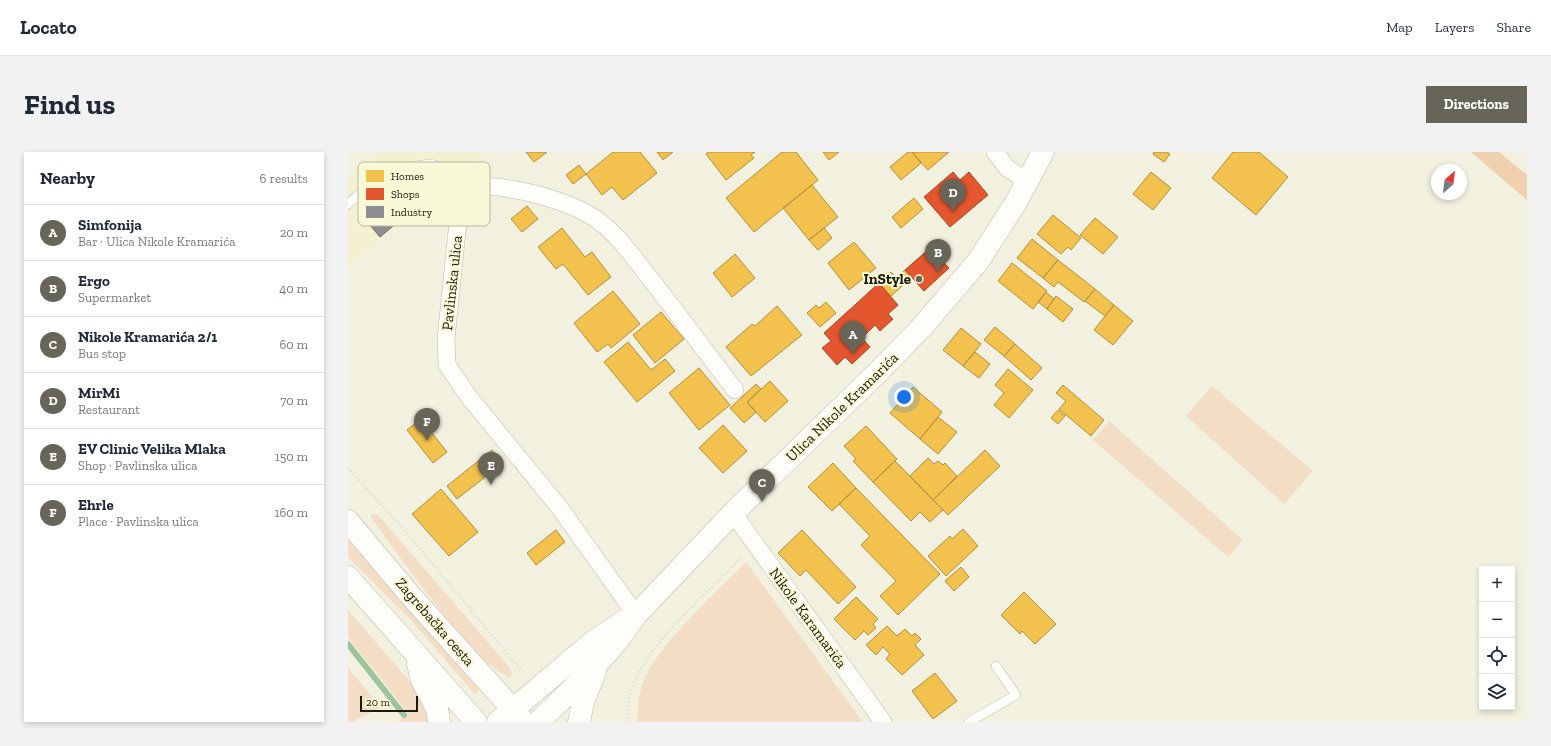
<!DOCTYPE html>
<meta charset="utf-8">
<style>
body{margin:0;font-family:"Zilla Slab",serif;background:#f2f2f3;color:#1f2937}
.controls{position:absolute;right:12px;bottom:12px;display:grid;overflow:hidden;border-radius:0px;box-shadow:0 2px 6px #0003}
.controls button{width:36px;height:36px;display:grid;place-items:center;padding:0;border:0;border-bottom:1px solid #e0e1e3;background:#fff;color:#1f2937;font:20px sans-serif}
.compass{position:absolute;left:1083px;top:12px;width:36px;height:36px;border-radius:50%;background:#fff;box-shadow:0 2px 6px #0003;rotate:28deg}
.scale{position:absolute;left:12px;bottom:10px;width:58px;box-sizing:border-box;padding-left:4px;border:2px solid #1b1a0e;border-top:0;font-size:11px;line-height:14px;white-space:nowrap;color:#1b1a0e;-webkit-text-stroke:3px #faf9d7;paint-order:stroke}
.you{position:absolute;left:556px;top:245px;width:14px;height:14px;margin:-10px;border:3px solid #fff;border-radius:50%;background:#1a73e8;box-shadow:0 0 0 6px #1a73e833}
.badge{display:grid;place-items:center;width:26px;height:26px;border-radius:50%;background:#666557;color:#fff;font-size:13px;font-weight:700}
.pin{position:absolute;translate:-50% -33px;filter:drop-shadow(0 1px 2px #0008)}
.pin::after{content:'';position:absolute;top:21px;width:14px;height:12px;background:inherit;clip-path:polygon(0 0,100% 0,50% 100%)}
.list{margin:0;padding:0;list-style:none}
h2{display:flex;justify-content:space-between;align-items:center;height:52px;margin:0;padding:0 16px;font-size:17px}
h2 small{font-size:13px;font-weight:400;color:#747a83}
.list li{display:grid;grid-template-columns:26px 1fr auto;gap:12px;align-items:center;box-sizing:border-box;height:56px;padding:0 16px;border-top:1px solid #e0e1e3}
.list b{display:block;font-size:15px;white-space:nowrap}
.list p{margin:0;font-size:13px;white-space:nowrap;color:#747a83}
.list em{font-size:13px;font-style:normal;color:#747a83}
.icon{flex:none;width:22px;height:22px;fill:none;stroke:currentColor;stroke-width:2;stroke-linecap:round;stroke-linejoin:round}
.map{position:relative;flex:none;width:1179px;height:570px;overflow:hidden;border-radius:0px}
header{display:flex;align-items:center;gap:24px;box-sizing:border-box;height:56px;padding:0 20px;background:#fff;border-bottom:1px solid #e0e1e3}
header strong{font-size:19px}
nav{display:flex;gap:22px;margin-inline-start:auto;font-size:14px}
.intro{display:flex;align-items:center;justify-content:space-between;box-sizing:border-box;height:96px;padding:0 24px}
h1{margin:0;font-size:28px}
.button{padding:10px 18px;border-radius:0px;background:#666557;color:#fff;font-size:14px;font-weight:700}
main{display:flex;gap:24px;padding:0 24px}
aside{flex:1;background:#fff;border-radius:0px;box-shadow:0 2px 6px #0003}
.map>svg:first-child{display:block}
.built{fill:#f3f1d2}
.green{fill:#f3ddc4}
.forest{fill:#efd1af}
.homes{fill:#f2c14e;stroke:#b28f3b}
.shops{fill:#e4572e;stroke:#a84524}
.industry{fill:#8d8d92;stroke:#6b6a6a}
.lines{fill:none;stroke-linecap:round;stroke-linejoin:round}
.stream{stroke:#9fc39c;stroke-width:6}
.lane-casing{stroke:#bbbbac;stroke-width:10}
.street-casing{stroke:#bbbbac;stroke-width:18}
.secondary-casing{stroke:#bbbbac;stroke-width:23}
.path{stroke:#d9d9d3;stroke-width:2.5;stroke-dasharray:1 3;stroke-linecap:butt}
.lane{stroke:#fdfdfa;stroke-width:9}
.street{stroke:#fdfdfa;stroke-width:17}
.secondary{stroke:#fdfdfa;stroke-width:22}
.poi-dot{fill:#666557;stroke:#faf9d7;stroke-width:1.5}
.labels{text-anchor:middle;dominant-baseline:central;stroke-width:4;stroke-linejoin:round;paint-order:stroke}
.poi-label{font-size:15px;font-weight:bold;fill:#1b1a0e;stroke:#faf9d7;text-anchor:end}
.street-label{font-size:15px;fill:#1b1a0e;stroke:#faf9d7}
.key{fill:#faf9d7;stroke:#b7b69b;stroke-width:1}
.key-label{font-size:11px;fill:#1b1a0e}
</style>
<header>
<strong>Locato</strong>
<nav><a>Map</a><a>Layers</a><a>Share</a></nav>
</header>
<div class="intro"><h1>Find us</h1><a class="button">Directions</a></div>
<main>
<aside>
<h2>Nearby<small>6 results</small></h2>
<ul class="list">
<li><span class="badge">A</span><div><b>Simfonija</b><p>Bar · Ulica Nikole Kramarića</p></div><em>20 m</em></li>
<li><span class="badge">B</span><div><b>Ergo</b><p>Supermarket</p></div><em>40 m</em></li>
<li><span class="badge">C</span><div><b>Nikole Kramarića 2/1</b><p>Bus stop</p></div><em>60 m</em></li>
<li><span class="badge">D</span><div><b>MirMi</b><p>Restaurant</p></div><em>70 m</em></li>
<li><span class="badge">E</span><div><b>EV Clinic Velika Mlaka</b><p>Shop · Pavlinska ulica</p></div><em>150 m</em></li>
<li><span class="badge">F</span><div><b>Ehrle</b><p>Place · Pavlinska ulica</p></div><em>160 m</em></li>
</ul>
</aside>
<div class="map">
<svg width="1179" height="570" viewBox="0 0 1179 570">
<rect width="100%" height="100%" fill="#f2f1df"/>
<path class="built" d="M32,0h106l-138,116v-88z"/>
<path class="green" d="M864,234l101,85 -29,33 -98,-88z
M761,269l134,119 -15,17 -135,-117z
M25,362l6,2 131,152 2,6 -2,4c-27,-14 -46,-39 -66,-63 -26,-32 -50,-66 -74,-99z
M0,387l131,151 -4,4 -66,-76 -61,-61z
M398,410l117,160h-225c-1,-14 0,-26 5,-39 13,-37 74,-91 103,-121z
M0,458l70,81 13,31h-33l10,-9 -60,-76z
M0,516l33,39 -30,15h-3z"/>
<path class="forest" d="M1123,0h28l28,23v25z"/>
<path class="homes" d="M178,0h21l-13,10z
M265,0h27l17,21 -34,27 -11,-13 -10,8 -16,-21z
M309,0h16l-10,8z
M360,0h47l-4,3 3,3 -28,22 -20,-26z
M434,0h14l22,28 -64,52 -28,-34z
M475,0h16l-10,8z
M560,0h4l9,11 -20,17 -11,-13z
M564,0h37l-21,18z
M806,0h13l3,2 -6,8 -11,-8z
M885,0h26l29,25 -32,38 -44,-37z
M231,13l7,9 -13,10 -7,-9z
M803,20l20,16 -18,22 -20,-16z
M464,33l26,32 -29,23 -26,-32z
M566,46l9,11 -22,19 -9,-11z
M179,54l11,13 -16,13 -11,-13z
M705,63l28,23 -10,12 -3,-3 -7,7 -24,-20z
M747,66l23,19 -15,17 -23,-19z
M214,76l23,29 7,-5 19,25 -23,18 -25,-31 -7,5 -18,-22z
M476,76l8,10 -14,12 -9,-10z
M684,87l26,21 -15,18 -26,-20z
M506,90l22,26 -27,22 -21,-27z
M387,102l20,24 -23,19 -19,-24z
M710,108l37,29 -11,13 -26,-20 -4,5 -11,-9z
M664,111l35,28 -14,18 -35,-28z
M557,118l7,7 -22,20 -11,-14 12,-11 5,6z
M747,137l19,16 -9,11 -20,-15z
M265,139l27,33 -29,24 -3,-4 -11,8 -23,-29z
M698,140l8,7 -7,10 -9,-7z
M708,144l17,13 -10,13 -16,-13z
M478,150l10,11 -16,14 -13,-14 9,-8 3,3z
M766,153l19,16 -20,24 -19,-15z
M429,154l25,29 -51,41 -25,-29 26,-23 3,2z
M313,160l23,27 -29,24 -22,-28z
M647,175l20,17 -11,12 -20,-16z
M613,176l20,16 -18,22 -20,-16z
M280,190l23,28 14,-11 10,12 -38,31 -33,-40z
M667,192l27,24 -11,12 -27,-24z
M627,200l15,12 -11,14 -16,-12z
M351,216l31,37 -31,25 -30,-37z
M660,217l25,21 -24,28 -15,-13 10,-12 -9,-8z
M422,229l18,20 -23,21 -18,-20z
M408,232l5,5 -14,13 9,10 -12,11 -14,-15z
M715,233l41,35 -13,16 -32,-27 7,-8 -10,-8z
M565,235l29,25 -22,27 -30,-26z
M710,258l7,6 -7,8 -7,-6z
M590,265l19,15 -19,22 -18,-15z
M73,267l26,33 -14,11 -26,-33z
M375,273l24,26 -24,22 -24,-25z
M518,274l31,33 -24,23 -20,-21 3,-2 -12,-13z
M144,298l11,13 -46,36 -10,-13z
M637,298l15,16 -52,49 -15,-15z
M580,306l6,6 4,-3 5,4 2,-2 12,13 -24,24 -23,-24z
M547,309l48,49 -13,12 -10,-10 -9,9 -38,-39z
M485,311l23,25 -24,23 -24,-24z
M508,336l84,86 -42,41 -18,-19 16,-15 -35,-36 9,-9 -31,-32z
M93,337l37,43 -29,24 -37,-42z
M615,377l15,17 -32,30 -18,-20 22,-20 2,3z
M208,378l9,12 -29,23 -9,-12z
M454,378l54,57 -18,17 -32,-34 -6,6 -22,-23z
M613,415l8,10 -15,14 -9,-10z
M676,440l32,32 -21,20 -13,-13 -2,3 -19,-19z
M508,445l22,22 -5,5 3,4 -8,7 -4,-4 -9,9 -21,-21z
M539,474l10,10 8,-7 7,7 3,-3 6,6 -6,6 9,10 -22,20 -16,-16 4,-5 -7,-7 -7,8 -10,-10z
M587,521l22,28 -24,18 -21,-28z"/>
<path class="shops" d="M605,20l7,8 9,-8 19,23 -38,32 -26,-30z
M582,96l19,20 -25,23 -19,-21z
M531,131l19,22 -10,9 5,5 -13,12 -5,-6 -13,13 8,9 -18,17 -7,-7 -8,8 -15,-17 9,-7 -7,-8z"/>
<path class="industry" d="M23,48l22,26 -13,11 -22,-26z"/>
<g class="lines">
<path class="stream" d="M0,492l56,71"/>
<g class="lane-casing">
<path id="lane" d="M0,52l25,-22 29,-14 28,-4 26,6 11,9 6,18
M621,570l47,-27 -20,-29"/>
</g>
<g class="street-casing">
<path id="street" d="M647,0l12,16 21,14
M385,361l150,209
M288,463l-77,-108 -90,-110 -22,-32 -1,-26 11,-108c4,-18 12,-40 32,-44 7,-1 15,1 21,2 27,4 64,15 86,30 20,14 34,34 49,53 31,39 60,79 90,118"/>
</g>
<g class="secondary-casing">
<path id="secondary" d="M0,369l62,74 114,127
M0,425l128,145
M70,512l4,16 15,29 2,13
M150,570l95,-80 33,-22
M190,570l50,-48 27,-30 21,-29 97,-102 143,-139 46,-47 57,-67 36,-56 28,-52
M231,570l4,-20 12,-30"/>
</g>
<path class="path" d="M0,316l54,59 122,147
M280,570c1,-8 -1,-20 2,-28 18,-53 74,-97 112,-137"/>
<use href="#lane" class="lane"/>
<use href="#street" class="street"/>
<use href="#secondary" class="secondary"/>
</g>
<circle class="poi-dot" cx="571" cy="127" r="4"/>
<g class="labels">
<g class="poi-label">
<text x="563" y="127">InStyle</text>
</g>
<g class="street-label">
<text transform="translate(104 131) rotate(-84)">Pavlinska ulica</text>
<text transform="translate(494 255) rotate(-44)">Ulica Nikole Kramarića</text>
<text transform="translate(460 466) rotate(54)">Nikole Karamarića</text>
<text transform="translate(87 470) rotate(49)">Zagrebačka cesta</text>
</g>
</g>
<rect x="10" y="10" width="132" height="64" rx="6" class="key"/>
<rect x="18" y="18" width="18" height="12" fill="#f2c14e"/>
<rect x="18" y="36" width="18" height="12" fill="#e4572e"/>
<rect x="18" y="54" width="18" height="12" fill="#8d8d92"/>
<g class="key-label">
<text x="43" y="28">Homes</text>
<text x="43" y="46">Shops</text>
<text x="43" y="64">Industry</text>
</g>
</svg>
<div class="controls">
<button>+</button>
<button>−</button>
<button><svg class="icon" aria-label="locate" viewBox="0 0 24 24"><circle cx="12" cy="12" r="6"/><path d="M12 2v4M12 18v4M2 12h4M18 12h4"/></svg></button>
<button><svg class="icon" aria-label="layers" viewBox="0 0 24 24"><path d="M12 4l9 5-9 5-9-5zM3 14l9 5 9-5"/></svg></button>
</div>
<svg class="compass" viewBox="-18 -18 36 36"><path d="M0-13l5 13h-10z" fill="#e53935"/><path d="M0 13l5-13h-10z" fill="#747a83"/></svg>
<div class="scale">20 m</div>
<div class="you"></div>
<div class="pin badge" style="left:505px;top:202px">A</div>
<div class="pin badge" style="left:590px;top:120px">B</div>
<div class="pin badge" style="left:414px;top:350px">C</div>
<div class="pin badge" style="left:605px;top:60px">D</div>
<div class="pin badge" style="left:143px;top:333px">E</div>
<div class="pin badge" style="left:79px;top:289px">F</div>
</div>
</main>
